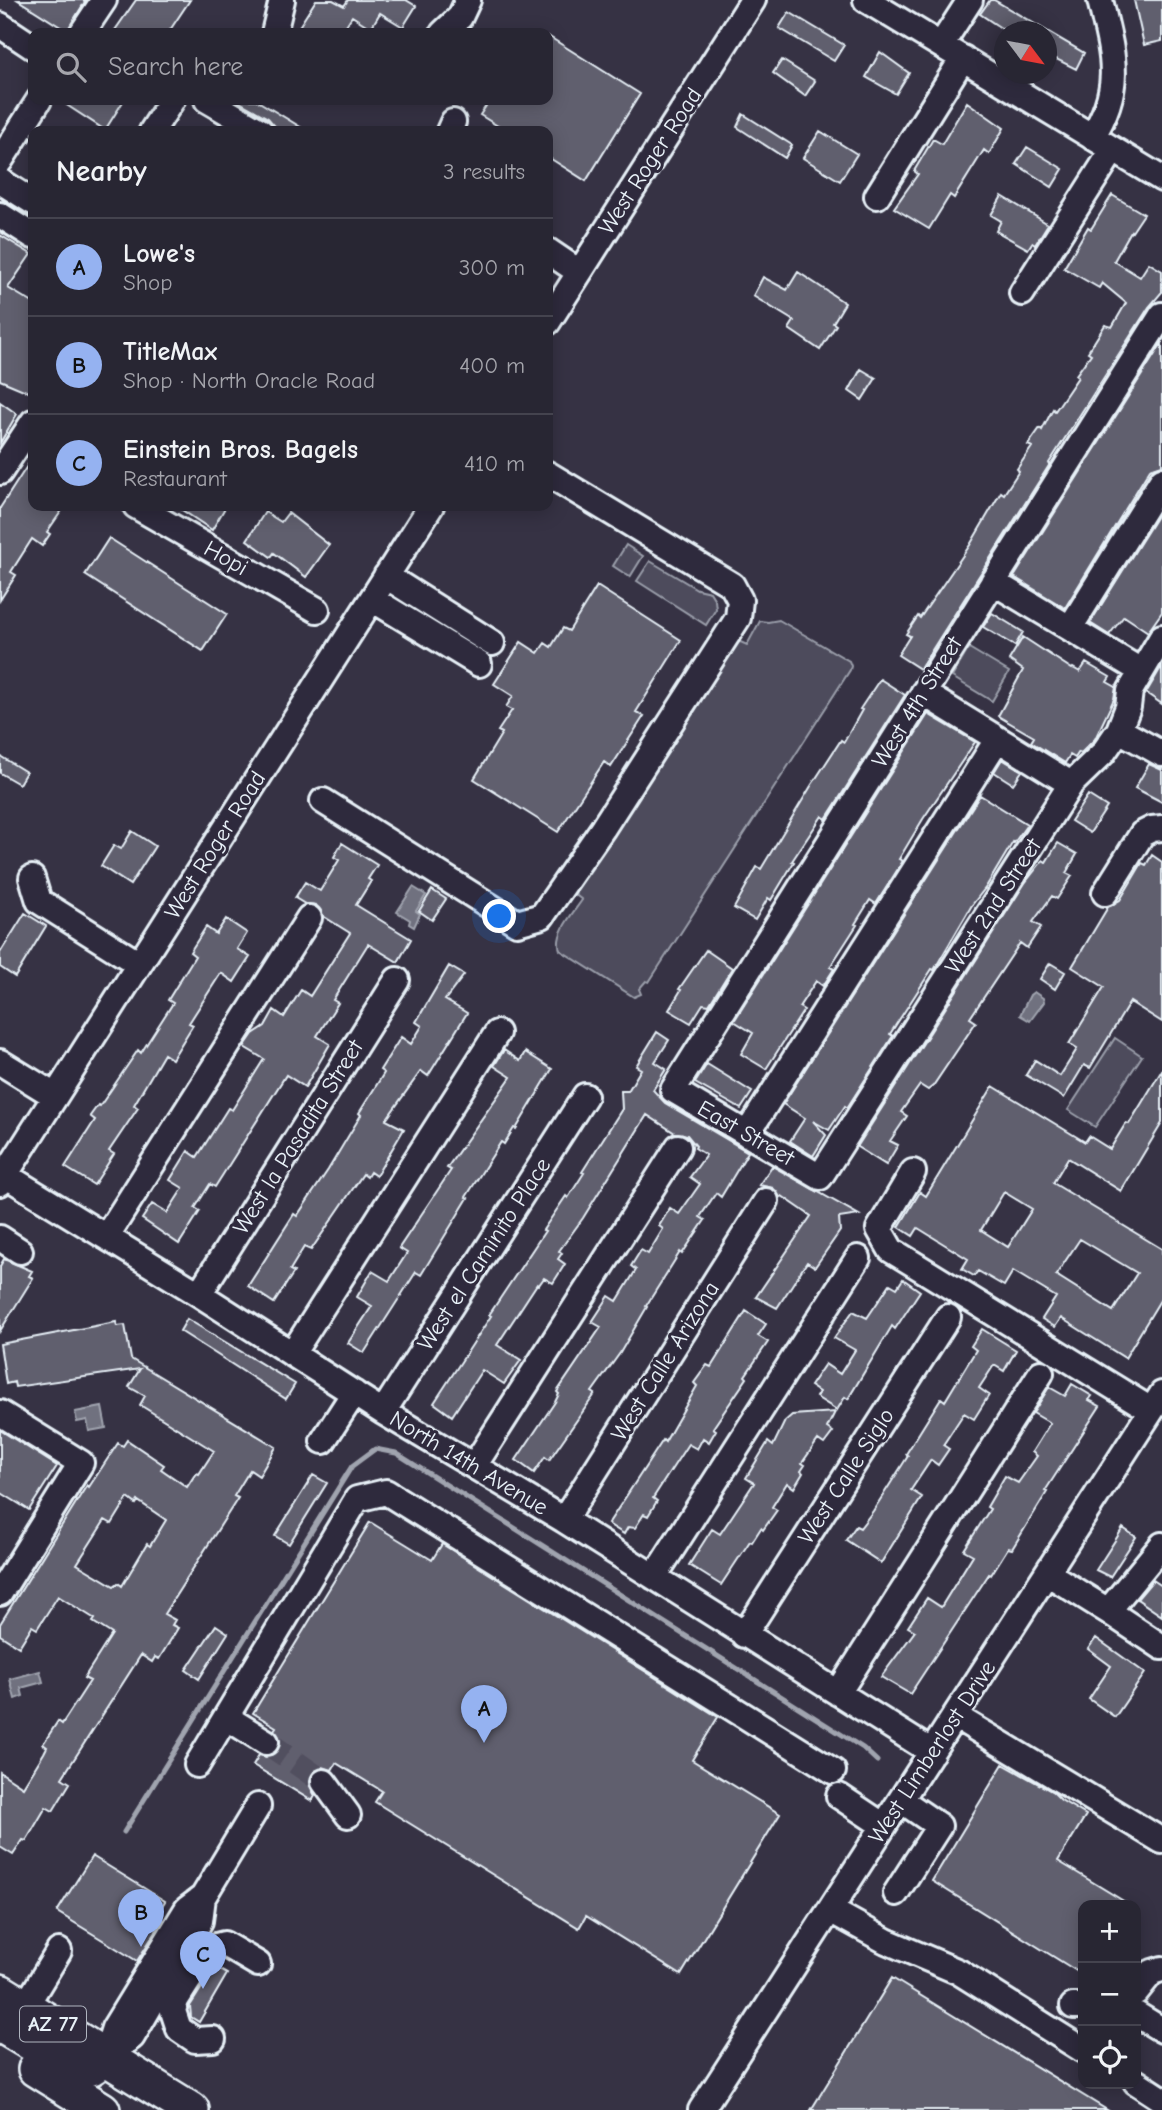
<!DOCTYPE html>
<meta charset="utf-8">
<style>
body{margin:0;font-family:"Comic Neue",sans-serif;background:#34323f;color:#f1f3f6}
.controls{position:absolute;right:21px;bottom:21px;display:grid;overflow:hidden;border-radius:14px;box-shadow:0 4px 18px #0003}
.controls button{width:63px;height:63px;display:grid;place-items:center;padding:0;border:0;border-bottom:2px solid #44434e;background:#282633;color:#f1f3f6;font:35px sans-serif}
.compass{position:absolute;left:994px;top:21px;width:63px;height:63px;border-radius:50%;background:#282633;box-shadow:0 4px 18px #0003;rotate:122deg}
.you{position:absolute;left:500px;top:917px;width:24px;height:24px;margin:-18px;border:5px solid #fff;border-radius:50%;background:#1a73e8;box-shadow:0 0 0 10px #1a73e833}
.badge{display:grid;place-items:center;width:46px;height:46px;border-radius:50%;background:#95b2f1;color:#111;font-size:23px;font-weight:700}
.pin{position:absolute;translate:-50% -58px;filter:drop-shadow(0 2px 4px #0008)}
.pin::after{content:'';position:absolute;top:37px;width:24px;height:21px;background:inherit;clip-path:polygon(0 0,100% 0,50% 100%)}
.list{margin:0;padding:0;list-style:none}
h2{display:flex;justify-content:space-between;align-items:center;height:91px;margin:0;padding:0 28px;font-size:30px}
h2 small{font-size:23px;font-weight:400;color:#a5a5ac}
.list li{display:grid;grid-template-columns:46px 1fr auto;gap:21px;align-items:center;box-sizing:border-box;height:98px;padding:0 28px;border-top:2px solid #44434e}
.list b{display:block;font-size:26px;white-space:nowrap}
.list p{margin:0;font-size:23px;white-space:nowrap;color:#a5a5ac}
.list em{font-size:23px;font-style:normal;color:#a5a5ac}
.icon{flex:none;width:38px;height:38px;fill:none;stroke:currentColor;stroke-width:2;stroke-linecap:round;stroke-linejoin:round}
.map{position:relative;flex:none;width:1162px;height:2110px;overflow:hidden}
.search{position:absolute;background:#282633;box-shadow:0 4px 18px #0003;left:28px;top:28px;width:525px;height:77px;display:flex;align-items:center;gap:18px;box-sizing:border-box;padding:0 24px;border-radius:14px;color:#a5a5ac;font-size:26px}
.panel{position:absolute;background:#282633;box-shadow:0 4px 18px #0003;left:28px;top:126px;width:525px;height:385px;border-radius:14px}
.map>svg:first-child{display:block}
.green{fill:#4d4b5c;stroke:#9a9eaa;stroke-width:2}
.water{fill:#70717f;stroke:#a0a4af;stroke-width:2}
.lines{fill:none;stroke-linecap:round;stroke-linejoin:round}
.stream{stroke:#a0a4af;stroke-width:5}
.building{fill:#605e6e;stroke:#e8f1f8;stroke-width:2;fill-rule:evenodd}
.minor-tunnel{stroke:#514f5f;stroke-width:24;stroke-dasharray:24 12;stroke-linecap:butt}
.minor-casing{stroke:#e8f1f8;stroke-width:30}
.highway-casing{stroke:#e8f1f8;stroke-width:40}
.minor{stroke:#2f2a3d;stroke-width:24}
.highway{stroke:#2f2a3d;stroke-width:35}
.labels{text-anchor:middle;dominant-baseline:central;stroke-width:6;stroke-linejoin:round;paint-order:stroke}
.shield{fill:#2f2a3d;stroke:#b0b5c0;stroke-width:2}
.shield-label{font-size:21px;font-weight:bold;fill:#e8f1f8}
.street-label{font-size:23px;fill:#e8f1f8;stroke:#2f2a3d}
</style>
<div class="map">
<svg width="1162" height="2110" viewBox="0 0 1162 2110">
<rect width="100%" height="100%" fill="#363244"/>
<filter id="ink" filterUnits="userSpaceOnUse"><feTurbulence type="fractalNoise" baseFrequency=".0143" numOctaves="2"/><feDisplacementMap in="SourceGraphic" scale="14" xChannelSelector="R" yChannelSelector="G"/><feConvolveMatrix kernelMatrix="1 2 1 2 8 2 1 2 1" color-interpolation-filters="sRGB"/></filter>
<g filter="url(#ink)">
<path class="green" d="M626,545l17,11 -13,21 -17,-11z
M650,561l47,28 13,3 5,8 1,9 -10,16 -69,-44z
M779,620l70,41 2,5 -1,4 -201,312 -3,-1 -7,8 2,5 -7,3 -74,-47c-6,-16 13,-37 22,-50l-9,-7 163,-253 11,5 13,-24 8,1z
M969,648l40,24 -17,29 -40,-24z
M1115,1038l27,18 -47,71 -27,-17z"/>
<path class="water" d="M413,887l13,8 -10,16 4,3 -6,13 -5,-3 1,-4 -13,-8z
M1034,992l9,6 1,4 -14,19 -10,-6 10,-20z
M102,1407l4,21 -17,3 -2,-11 -10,2 -2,-10z
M40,1671l3,11 -22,6 2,8 -8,3 -5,-20z"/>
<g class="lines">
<path class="stream" d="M124,1832l228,-366 23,-17 21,4 467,295 14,13"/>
</g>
<path class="building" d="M18,0h68l-19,31z
M136,0h54l-22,33h-55z
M316,0h17l11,6 4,-6h58l10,6 -13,21 -23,-14 -9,15 -19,-12 -11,17h-46z
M990,0h4l90,53 -8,16 -30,-15v-22h-39l-27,-18z
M1134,0h28v41l-18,4z
M789,12l55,33 -10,16 -55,-33z
M548,36l92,58 -54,87 -38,-24v-26h-42l-26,-16 10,-15h58z
M880,52l29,21 -13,21 -30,-17z
M782,60l33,21 -10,15 -32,-23z
M59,100h65l-19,30z
M236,100h20l51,31h-28l-11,-13z
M967,102l37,26 -15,26 -5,-4 -30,48 -4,-3 -21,34 -35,-21 24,-34 -4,-3 19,-32 9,5z
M743,114l49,31 -7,13 -48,-31z
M820,131l37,23 -17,27 -37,-23z
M1027,147l36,22 -11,18 -36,-23z
M1112,195l32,19 -12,18 -1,-1 -17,30 26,16 9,-14 13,8v21l-13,15 -100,156 1,1 -130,205 -22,-14 12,-19 -4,-2 12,-18 2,2 50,-73 31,-53 3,2 15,-23 -2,-2 15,-22 -4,-2 12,-17 2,2 11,-21 2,2 23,-34 -2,-2 15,-21 -3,-2 17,-27 7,2 14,-24 -24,-20 -3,5 -35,-20 24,-41 3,2z
M1002,196l46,28 -13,21 -3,-2 -4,6 -32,-18 5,-10 -10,-6z
M0,235l31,19 -23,34 25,15v91l-33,-14z
M798,272l47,31 -12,20 3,2 -16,25 -31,-21 5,-8 -41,-25 10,-19 24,13z
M1162,343v122l-12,4 -85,139 -51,-31z
M861,369l15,9 -14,22 -13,-9z
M0,402l17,12 -17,29z
M33,457v49h32l-18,26 3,2 -8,12 -10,-7 -21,33 5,3 -16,25v-92z
M176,506h50l-14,24z
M1162,508v104l-14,20 -24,-16 -15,19 -19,-12z
M265,512l16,10 7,-9 41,32 -23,32 -32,-24 -3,4 -24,-17z
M109,538l118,76 -24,37 -118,-76z
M597,586l84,54 -45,72 8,4 -33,51 -7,-5 -46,70 -84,-53 28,-46 -4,-2 14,-21 -6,-3 7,-11 -19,-12 27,-42 17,11 7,-10 6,4 12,-19 6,3z
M992,613l31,19 -8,14 -32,-19z
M1023,637l49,32 1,-1 7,4 6,-9 24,14 -3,5 9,5 -2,12 -19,40 -14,14 -2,-1 -4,6 -5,-3 -5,8 -34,-21 3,-5 -36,-21 25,-46 -14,-10z
M1162,666v38l-16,-11z
M880,679l25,16 -79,124 -4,-3 -30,45 2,1 -23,38 -3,-2 -13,22 -21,-12 23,-41 4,2 50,-83 30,-46 3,2 18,-32 -2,-1z
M928,714l47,28 -52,77 -24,40 4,2 -27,43 -6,-4 -15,24 2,1 -27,42 4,2 -11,17 -7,-5 -17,26 5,3 -38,59 -25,-15 12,-21 -19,-12z
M0,756l26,16 -7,12 -19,-11z
M1002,759l20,12 -9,13 -19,-12z
M1149,764l13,6v32l-27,-14z
M980,795l47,29 -1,2 -12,17 -1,-1 -27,45 -14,18 -38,65 -2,-1 -42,65 3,2 -46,72 -2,-2 -16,24 -16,-9 13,14 -13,21 -23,-15 15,-23 -22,-14z
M1088,795l19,12 -17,26 -19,-12z
M132,831l23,15 -25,39 -29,-19 13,-21 7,4z
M342,843l35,22 -9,14 3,2 -15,24 55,34 -13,23 -30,-18 -35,56 5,3 -21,33 13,8 -25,43 -19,-12 -71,112 -5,-3 -15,24 5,3 -21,33 -37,-25 10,-15 15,9 16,-25 -13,-8 18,-29 9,6 31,-49 4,2 32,-51 -20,-12 9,-13 12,-8 9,-16 10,7 17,-27 9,6 40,-63 -27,-17 -7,-11 -11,-1 -10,-6 10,-16 15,9 19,-31 -5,-3z
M1058,843l19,11 -11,19 6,3 -15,23 -5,-3 -19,26 8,5 -14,21 -7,-5 -50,75 6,4 -43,64 -5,4 -8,-5 -19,27 6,4 -17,25 8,4 -12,20 -29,-18 168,-264 18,-23 3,2z
M1152,855l10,7v160l-32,-20 -40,66 -6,-3 -20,33 -38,-23 9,-15 25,16 17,-27 -8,-5 35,-57 -32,-20 36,-60 12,-7 22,-37 4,2z
M432,890l14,9 -14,21 -13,-9z
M25,913l21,13 -31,51 -15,-10v-14z
M226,919l21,14 -10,16 13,8 -16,25 -13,-9 -32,50 4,2 -21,34 -8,-5 -30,51 4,3 -29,43 5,3 -20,31 -29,-18 30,-47 -5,-4 8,-11 2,1 38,-56 3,3 32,-50 -5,-3 27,-44 -5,-4 16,-25 10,7z
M706,950l26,18 -23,37 -6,-1 -12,19 -22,-13 12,-20 -2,-1z
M1050,963l15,9 -10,17 -15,-10z
M449,966l15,9 -19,25 22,13 -39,63 -7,-5 -35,49 18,9 -28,47 -6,-4 -3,5 -4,-3 -52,76 -7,-3 -14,23 4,2 -20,31 -26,-17 46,-72 3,2 31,-46 33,-55 -2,-2 25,-40 -4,-3 21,-33 10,7 11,-18 -6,-4z
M657,1032l12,8 -14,22 11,7 -13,21 12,13 83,49 -27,45 -5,-4 -16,24 5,3 -23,34 -2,-2 -34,54 1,1 -27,46 -28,39 3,2 -46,66 -4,-3 -11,16 -18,-13 39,-58 4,-8 -2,-2 44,-65 -9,-5 17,-26 8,5 19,-31 -5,-4 10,-16 7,4 15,-25 -4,-3 11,-18 9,6 21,-30 -10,-7 16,-22 -11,-7 1,-2 -9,-11 -12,-2 -28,-18 -64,103 -24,33 3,2 -4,6 7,5 -12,19 -9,-5 -5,7 -2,-1 -40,61 24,15 -17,24 -22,-14 -30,46 -18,-13 57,-87 -2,-1 56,-84 -2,-1 23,-34 2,2 16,-25 -2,-1 40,-63 -1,-18h7l13,-22 -5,-3z
M504,1050l16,11 5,-9 27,17 -36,60 -2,-1 -10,16 -3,-2 -35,55 2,1 -47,77 -5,-3 -52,81 -16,-10 24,-37 -15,-9 15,-26 17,10 18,-28 -8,-5 52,-78 -4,-2 64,-91 -17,-11z
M707,1064l45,28 -11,17 -46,-26z
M1162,1070v53l-41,68 -53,-33 -15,25 109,66v48l-37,61 -64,-40 -6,9 -13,-8 14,-22 -43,-26 -9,15 -26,-15 -4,5 -12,-7 6,-10 -50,-31 -5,8 -14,-9 21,-35 6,4 67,-110 92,56 4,-6 21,13 16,-26 3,1zM1004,1192l28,17 -24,38 -27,-17zM1080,1239l57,34 -24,38 -57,-36z
M772,1166l87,49 -20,3 1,13 -25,36 -8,-5 -30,46 -21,-11 55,-81 -29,-20 -2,2 -7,-10 -14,-3z
M4,1259l28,12 -3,5 4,2 -33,53v-65z
M903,1279l17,12 -25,38 -3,-3 -44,73 -3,-2 -8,13 -21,-13 3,-5 -9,-6 15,-22 15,10 15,-24 -21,-12 19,-27 14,7 23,-34 7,4z
M746,1311l20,13 -8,12 10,6 -23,34 2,2 -34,50 3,2 -7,12 -6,-4 -6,11 -9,-5 -35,54 4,3 -9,15 -4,-2 -9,14 -7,-1 -4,7 -16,-10 55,-84 2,2 32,-56 -3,-3 13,-18 4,2z
M187,1319l108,65 -9,15 -106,-68z
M116,1322l1,4 8,-1 6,34 145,88 -17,29 -9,-6 -16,26 4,2 -74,116 11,6 -3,5 6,3 -19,31 -4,-2 -3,5 -11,-7 -79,123 8,5 -17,28 -7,-4 -20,34 -3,-1 -10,15 -13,-8v-75l23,15 21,-34 3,-6 -4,-3 15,-23 4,3 28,-43 -6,-3 28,-44 -19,-12 2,-3 -37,-23 -21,33 -5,-3 -13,21 -19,-12v-11l87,-139 2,2 29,-44 5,3 4,-6 37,25 -3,4 26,18 9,-14 3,1 15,-23 -74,-46 5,-9 -16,-9 11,-18 -125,18 -1,-5 -8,2 -6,-40zM128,1498l8,6 2,-3 28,19 -16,26 -3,-2 -25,42 -4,-3 -4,3 -37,-22 28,-44 7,4z
M982,1329l34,21 -12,21 -10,-6 -15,23 10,7 -15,24 -10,-6 -21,32 6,4 -11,16 -7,-5 -20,30 11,7 -41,66 -35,-23 10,-14 4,2 13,-17 35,-55 -2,-2 35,-56 4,3 31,-51 -5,-4z
M1072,1384l20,12 -3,4 11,6 -55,85 2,1 -35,57 -4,-1 -17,27 -2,-1 -79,120 -29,-17 34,-46 -7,-4 19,-29 14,9 32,-52 -9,-5 26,-41 -3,-2 18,-31 13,7 19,-27 -5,-4 18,-29 -17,-10 16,-26 16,9z
M835,1412l-8,16 6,4 -9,12 -6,-4 -16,23 3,2 -4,6 2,2 -9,15 -7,-5 -15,24 5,3 -14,20 -2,-2 -9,14 -2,-1 -29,44 -32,-20 23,-36 8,5 34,-51 -8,-5 22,-36 5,4 12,-25 7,-6z
M0,1430l57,36 -28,44 -29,-18z
M313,1475l14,8 -38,61 -14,-8z
M370,1522l62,38 10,-16 276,173 -26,43 88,54 -99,161 -95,-59 -7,12 -204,-126 7,-11 -46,-28 -4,7 -10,-3 -11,8 -2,9 6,12 -3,5 -59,-36 6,-10 7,2 8,-2 5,-6 2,-7 -7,-12 2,-3 -23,-14z
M1123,1528l13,9 -26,40 -14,-7z
M1153,1580l9,6v30l-25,-17z
M216,1625l12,8 -29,46 -13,-9z
M1096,1638l49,35 -30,44 -26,-18 22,-33 -23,-17z
M1003,1764l50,28 8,8 25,15 -28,46 72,44h-47v70l-151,-94z
M92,1856l73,45 -9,15 7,4 -26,41 -80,-49z
M215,1967l12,7 -28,48 -8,-5 -1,-11z
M892,1978l215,132h-296z"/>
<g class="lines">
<path class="minor-tunnel" d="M266,1742l58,40"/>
<g class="minor-casing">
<path id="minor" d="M866,0l296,179
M0,25l33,22
M82,33l22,-33
M274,33l8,-33
M443,33l17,-16 8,-17
M941,45l29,-45
M207,100l53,31
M152,131l20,-31
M449,131l4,-9
M1092,137c32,-51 21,-82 8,-137
M0,161l39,-61
M0,181l33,21
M877,196l86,-138
M0,215l33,21
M548,251l31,21
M1022,293l91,-143
M1162,315l-489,775 147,87 251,-393 32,-31 16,-23 9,-23 2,-16 32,-54
M548,322l205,-322
M0,472l33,-50
M136,506l181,104
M386,576l106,67
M993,582l148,89
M372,599l107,65
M1070,628l92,-148
M923,693l148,91
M1119,730l43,24
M323,801l194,122 25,-7 61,-88 135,-210 2,-18 -8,-15 -184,-111
M32,878l7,23 100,63
M1105,893l37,-59 10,-5 10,-1
M0,1062l55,34
M747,1134l250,-394
M913,1172l-34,57 12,21 260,160
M5,1175l194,119 184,118 181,108 368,232
M0,1183l431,-677
M106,1237l203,-319
M0,1238l20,13
M199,1294l198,-314
M292,1354l205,-321
M383,1412l202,-316
M0,1413l81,50 -81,130
M323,1441l31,-48
M474,1466l204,-319
M564,1520l202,-319
M1162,1545l-54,66 54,36
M1047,1573l61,38
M654,1577l204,-319
M744,1635l204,-318
M838,1693l203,-320
M955,1716l207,125
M226,1717l40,25
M197,1765l160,-266 29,-7 447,279
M324,1782l24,33
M839,1796l45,30
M896,1893l43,-67 -38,-26
M203,1897l-3,24 -68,116 -27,19 9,-28 73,-119z
M203,1897l55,-91
M830,1910l56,31 73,31 124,78
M1136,1992l16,-20 10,-3
M1073,2006h10
M25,2007l34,-56
M1136,2014l26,16
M213,2039l-18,1 -16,-11 -6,-18 3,-11 33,-52 15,-4 34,20
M1136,2082l26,17
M701,2110l461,-716"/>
</g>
<g class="highway-casing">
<path id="highway" d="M0,1992l191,118
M0,2024l75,45 17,-2 13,-11
M36,2069l66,41"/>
</g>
<use href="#minor" class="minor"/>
<use href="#highway" class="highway"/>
</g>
</g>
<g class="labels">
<rect class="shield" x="20" y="2006.5" width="66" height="35" rx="5"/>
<g class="shield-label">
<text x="53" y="2024">AZ 77</text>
</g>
<g class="street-label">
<text transform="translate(650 161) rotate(-57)">West Roger Road</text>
<text transform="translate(226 558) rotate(30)">Hopi</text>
<text transform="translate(917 702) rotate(-58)">West 4th Street</text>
<text transform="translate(215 845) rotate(-58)">West Roger Road</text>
<text transform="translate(993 906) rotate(-57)">West 2nd Street</text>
<text transform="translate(746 1133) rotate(30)">East Street</text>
<text transform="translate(298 1137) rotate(-58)">West la Pasadita Street</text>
<text transform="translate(484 1254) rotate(-57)">West el Caminito Place</text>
<text transform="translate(665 1361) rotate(-58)">West Calle Arizona</text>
<text transform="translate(469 1463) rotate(31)">North 14th Avenue</text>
<text transform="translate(846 1476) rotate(-57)">West Calle Siglo</text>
<text transform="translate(932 1752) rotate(-57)">West Limberlost Drive</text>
</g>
</g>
</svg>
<div class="controls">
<button>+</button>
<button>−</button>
<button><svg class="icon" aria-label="locate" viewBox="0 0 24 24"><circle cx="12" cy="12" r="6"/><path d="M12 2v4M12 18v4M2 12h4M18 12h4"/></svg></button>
</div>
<svg class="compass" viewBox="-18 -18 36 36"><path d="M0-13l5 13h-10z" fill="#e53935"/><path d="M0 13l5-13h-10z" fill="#a5a5ac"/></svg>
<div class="you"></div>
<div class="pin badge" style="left:484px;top:1743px">A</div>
<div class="pin badge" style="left:141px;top:1947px">B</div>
<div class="pin badge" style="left:203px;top:1989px">C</div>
<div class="search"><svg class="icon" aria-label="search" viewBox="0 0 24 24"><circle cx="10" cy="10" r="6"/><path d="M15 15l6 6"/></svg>Search here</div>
<section class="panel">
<h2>Nearby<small>3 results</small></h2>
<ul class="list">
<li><span class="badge">A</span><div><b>Lowe's</b><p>Shop</p></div><em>300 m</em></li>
<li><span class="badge">B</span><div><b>TitleMax</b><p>Shop · North Oracle Road</p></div><em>400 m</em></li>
<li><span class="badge">C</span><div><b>Einstein Bros. Bagels</b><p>Restaurant</p></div><em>410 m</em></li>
</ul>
</section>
</div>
